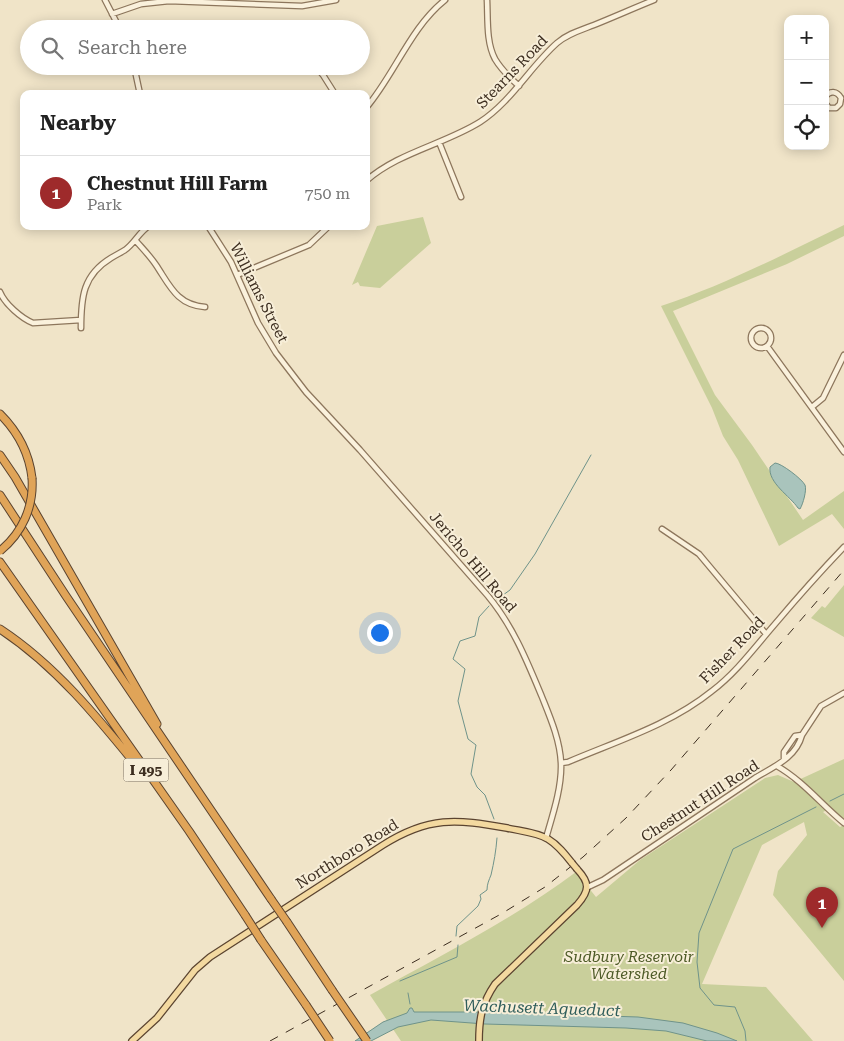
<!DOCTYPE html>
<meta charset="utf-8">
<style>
body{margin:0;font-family:"Roboto Serif",serif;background:#f6f6f6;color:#222}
.controls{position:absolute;right:15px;top:15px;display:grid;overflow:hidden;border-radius:10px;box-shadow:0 2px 12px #0003}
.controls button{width:45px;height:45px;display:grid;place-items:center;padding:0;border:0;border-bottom:1px solid #e0e0e0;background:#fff;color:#222;font:25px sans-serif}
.you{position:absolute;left:379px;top:632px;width:18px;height:18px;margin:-12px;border:4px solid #fff;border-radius:50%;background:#1a73e8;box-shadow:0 0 0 8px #1a73e833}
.badge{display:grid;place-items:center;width:32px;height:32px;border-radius:50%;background:#9e2a2b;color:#fff;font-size:16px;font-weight:700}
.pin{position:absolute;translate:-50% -41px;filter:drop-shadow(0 1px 2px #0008)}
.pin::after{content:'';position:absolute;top:26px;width:18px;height:15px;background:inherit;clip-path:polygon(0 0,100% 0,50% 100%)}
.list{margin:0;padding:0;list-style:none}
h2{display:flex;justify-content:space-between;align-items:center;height:65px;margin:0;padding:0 20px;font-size:21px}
h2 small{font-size:16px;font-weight:400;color:#767676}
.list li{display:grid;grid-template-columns:32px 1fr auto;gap:15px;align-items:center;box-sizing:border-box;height:75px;padding:0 20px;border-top:1px solid #e0e0e0}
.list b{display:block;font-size:19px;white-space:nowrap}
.list p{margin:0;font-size:16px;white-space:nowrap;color:#767676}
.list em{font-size:16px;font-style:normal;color:#767676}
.icon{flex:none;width:28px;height:28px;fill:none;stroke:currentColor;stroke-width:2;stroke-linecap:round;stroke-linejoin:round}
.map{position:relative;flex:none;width:844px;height:1041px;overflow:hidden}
.search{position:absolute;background:#fff;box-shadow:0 2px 12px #0003;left:20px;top:20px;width:350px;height:55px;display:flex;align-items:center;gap:12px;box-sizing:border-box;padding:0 18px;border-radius:28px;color:#767676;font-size:19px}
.panel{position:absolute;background:#fff;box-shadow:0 2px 12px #0003;left:20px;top:90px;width:350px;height:140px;border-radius:10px}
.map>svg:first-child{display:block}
.green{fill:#c9cf9b}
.water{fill:#a9c4bc;stroke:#6f938a}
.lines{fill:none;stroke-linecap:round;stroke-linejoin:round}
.stream{stroke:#6f938a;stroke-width:1}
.minor-casing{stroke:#8d765c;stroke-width:7}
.major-casing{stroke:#5b4430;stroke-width:8}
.highway-casing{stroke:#5b4430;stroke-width:9}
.minor{stroke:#faf1dc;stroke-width:4.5}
.major{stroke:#f3d9a0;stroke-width:5.5}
.highway{stroke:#e0a458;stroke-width:7}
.rail{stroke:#3d2e20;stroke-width:1;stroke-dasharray:9 9;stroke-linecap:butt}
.major-bridge-casing{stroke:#5b4430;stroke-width:8;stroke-linecap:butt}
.highway-bridge-casing{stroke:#5b4430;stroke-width:9;stroke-linecap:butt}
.major-bridge{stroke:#f3d9a0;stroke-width:5.5}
.highway-bridge{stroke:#e0a458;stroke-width:7}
.labels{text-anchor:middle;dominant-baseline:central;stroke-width:4;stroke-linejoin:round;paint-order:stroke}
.shield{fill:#f7eed8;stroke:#756857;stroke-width:1}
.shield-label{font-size:14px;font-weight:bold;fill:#3d2e20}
.street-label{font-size:15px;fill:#3d2e20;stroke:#f7eed8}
.park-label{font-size:15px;font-style:italic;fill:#4d5a26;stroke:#f7eed8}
.water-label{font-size:16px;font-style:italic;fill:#2f5d5a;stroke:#f7eed8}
</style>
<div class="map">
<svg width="844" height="1041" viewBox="0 0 844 1041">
<rect width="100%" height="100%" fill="#f0e4c8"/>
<path class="green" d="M423,217l8,26 -51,45 -20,-2 -2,-4 -6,3 25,-59z
M844,225v11l-57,28 -114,47 42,84 37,50 51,75 41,-29v38l-12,-15 -53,32 -41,-86 -15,-24 -11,-28 -51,-102c64,-21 123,-52 183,-81z
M844,585v52l-33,-19 11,-12 3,2z
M844,759v60l-13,-11 -8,4 17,15 4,-2v156l-71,-86 5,-24 29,-36 -3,-13 -42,23 -60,139 64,3 47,54h-412l-31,-46c70,-39 142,-75 206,-123l20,25 44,-37 125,-82 13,-3 16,7z"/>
<path class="water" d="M775,463c6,0 27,16 30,22 2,5 -2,19 -5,24l-2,-1c-8,-12 -30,-25 -28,-41z
M410,1008h2l2,4h75l149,5 45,6 34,10 20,8h-30l-41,-10 -40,-3 -141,-4 -54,-4 -33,7 -27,14h-16l28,-19 24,-9z"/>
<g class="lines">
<path class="stream" d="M496,600l14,-10 25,-36 56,-99
M489,606l-10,11 -4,19 -15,5 -7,18 12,10 -7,32 10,38 8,6 -5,29 6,13 8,8 9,24
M830,801l14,-7
M456,936l1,-10 21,-20 3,-7 -1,-4 7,-5c0,-6 2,-10 4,-15 3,-13 5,-24 6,-37
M400,981l57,-24 1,-12
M408,993l2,11
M746,1041l-1,-10 -10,-24 -21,-2 -14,-17 -3,-26 2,-29 34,-84 83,-42"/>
<g class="minor-casing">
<path id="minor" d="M105,0l15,29
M487,0c1,19 -1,42 8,59 6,10 15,19 24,27
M112,14l29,-10 28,-3 133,5 34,-6
M134,66l6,28
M315,66l8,9 12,19
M825,97c5,-7 12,-6 16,1
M825,103l4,5h7l4,-4 1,-6
M366,108c29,-34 44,-80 79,-108
M439,142l22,55
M366,181c31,-28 79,-37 114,-59 31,-20 50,-55 77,-79 10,-9 24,-13 37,-18 20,-8 40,-17 60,-25
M208,226l23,36 27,61 18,30 30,39 54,58 128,146c25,30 39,65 54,101 8,20 18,43 19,66 1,24 -8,51 -15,75
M136,241c7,8 14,15 20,24 14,21 21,40 49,42
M237,275l72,-30 20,-19
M0,292c5,12 21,26 33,31l48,-3
M81,328c0,-31 2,-53 30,-70 5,-3 9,-5 14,-8 10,-7 14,-18 24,-24
M751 338a10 10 0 1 1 20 0a10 10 0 1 1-20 0Z
M767,346l77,106
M812,407l11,-9 21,-43
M662,529l37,25 67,80
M802,735l19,-29 23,-13
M561,763l7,-1c49,-21 102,-37 144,-71 24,-18 43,-44 63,-67 22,-26 45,-52 69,-77
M777,766c26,15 44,38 67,57
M588,887l15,-7 152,-102c18,-11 41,-20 47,-43l-7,1 -11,16v7"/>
</g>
<g class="major-casing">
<path id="major" d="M132,1041l25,-23 38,-48 15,-13 173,-112c46,-29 73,-26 124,-17 13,3 29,4 41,11 10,6 17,15 24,24
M479,1041c0,-23 3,-38 16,-57l82,-79c13,-15 13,-22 0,-36"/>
</g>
<g class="highway-casing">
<path id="highway" d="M0,414c18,18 29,38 32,64
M0,455l15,22 142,247
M0,495l66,101 205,303
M0,562l189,269 56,84
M0,629c58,38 102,94 145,147
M287,922l45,68
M261,940l45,65"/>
</g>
<use href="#minor" class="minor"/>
<use href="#major" class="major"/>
<use href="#highway" class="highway"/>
<path class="rail" d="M270,1041l231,-127 44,-27 38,-30 43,-39 45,-48 173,-200"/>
<g class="major-bridge-casing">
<path id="major-bridge" d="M572,863l5,6"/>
</g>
<g class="highway-bridge-casing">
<path id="highway-bridge" d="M0,551c22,-18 34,-44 32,-73
M271,899l16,23
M245,915l16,25
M332,990l35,51
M306,1005l24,36"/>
</g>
<use href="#major-bridge" class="major-bridge"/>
<use href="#highway-bridge" class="highway-bridge"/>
</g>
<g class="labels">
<rect class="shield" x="123.5" y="758.5" width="45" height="23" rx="4"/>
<g class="shield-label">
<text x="146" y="770">I 495</text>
</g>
<g class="street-label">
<text transform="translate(512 72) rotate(-46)">Stearns Road</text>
<text transform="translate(259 293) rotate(63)">Williams Street</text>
<text transform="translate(473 562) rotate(50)">Jericho Hill Road</text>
<text transform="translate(732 650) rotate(-46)">Fisher Road</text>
<text transform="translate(700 801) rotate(-33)">Chestnut Hill Road</text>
<text transform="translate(347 854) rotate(-32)">Northboro Road</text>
</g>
<g class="park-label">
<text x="629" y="957">Sudbury Reservoir<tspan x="629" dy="17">Watershed</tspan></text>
</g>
<g class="water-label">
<text transform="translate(542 1008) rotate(2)">Wachusett Aqueduct</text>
</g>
</g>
</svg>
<div class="controls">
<button>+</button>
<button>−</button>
<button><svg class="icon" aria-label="locate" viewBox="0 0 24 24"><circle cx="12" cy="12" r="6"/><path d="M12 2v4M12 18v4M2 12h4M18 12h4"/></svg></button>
</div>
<div class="you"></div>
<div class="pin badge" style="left:822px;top:928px">1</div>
<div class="search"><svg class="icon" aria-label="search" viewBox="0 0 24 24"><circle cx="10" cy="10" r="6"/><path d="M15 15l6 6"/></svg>Search here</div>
<section class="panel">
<h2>Nearby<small></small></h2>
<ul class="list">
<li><span class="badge">1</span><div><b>Chestnut Hill Farm</b><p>Park</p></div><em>750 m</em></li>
</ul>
</section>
</div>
